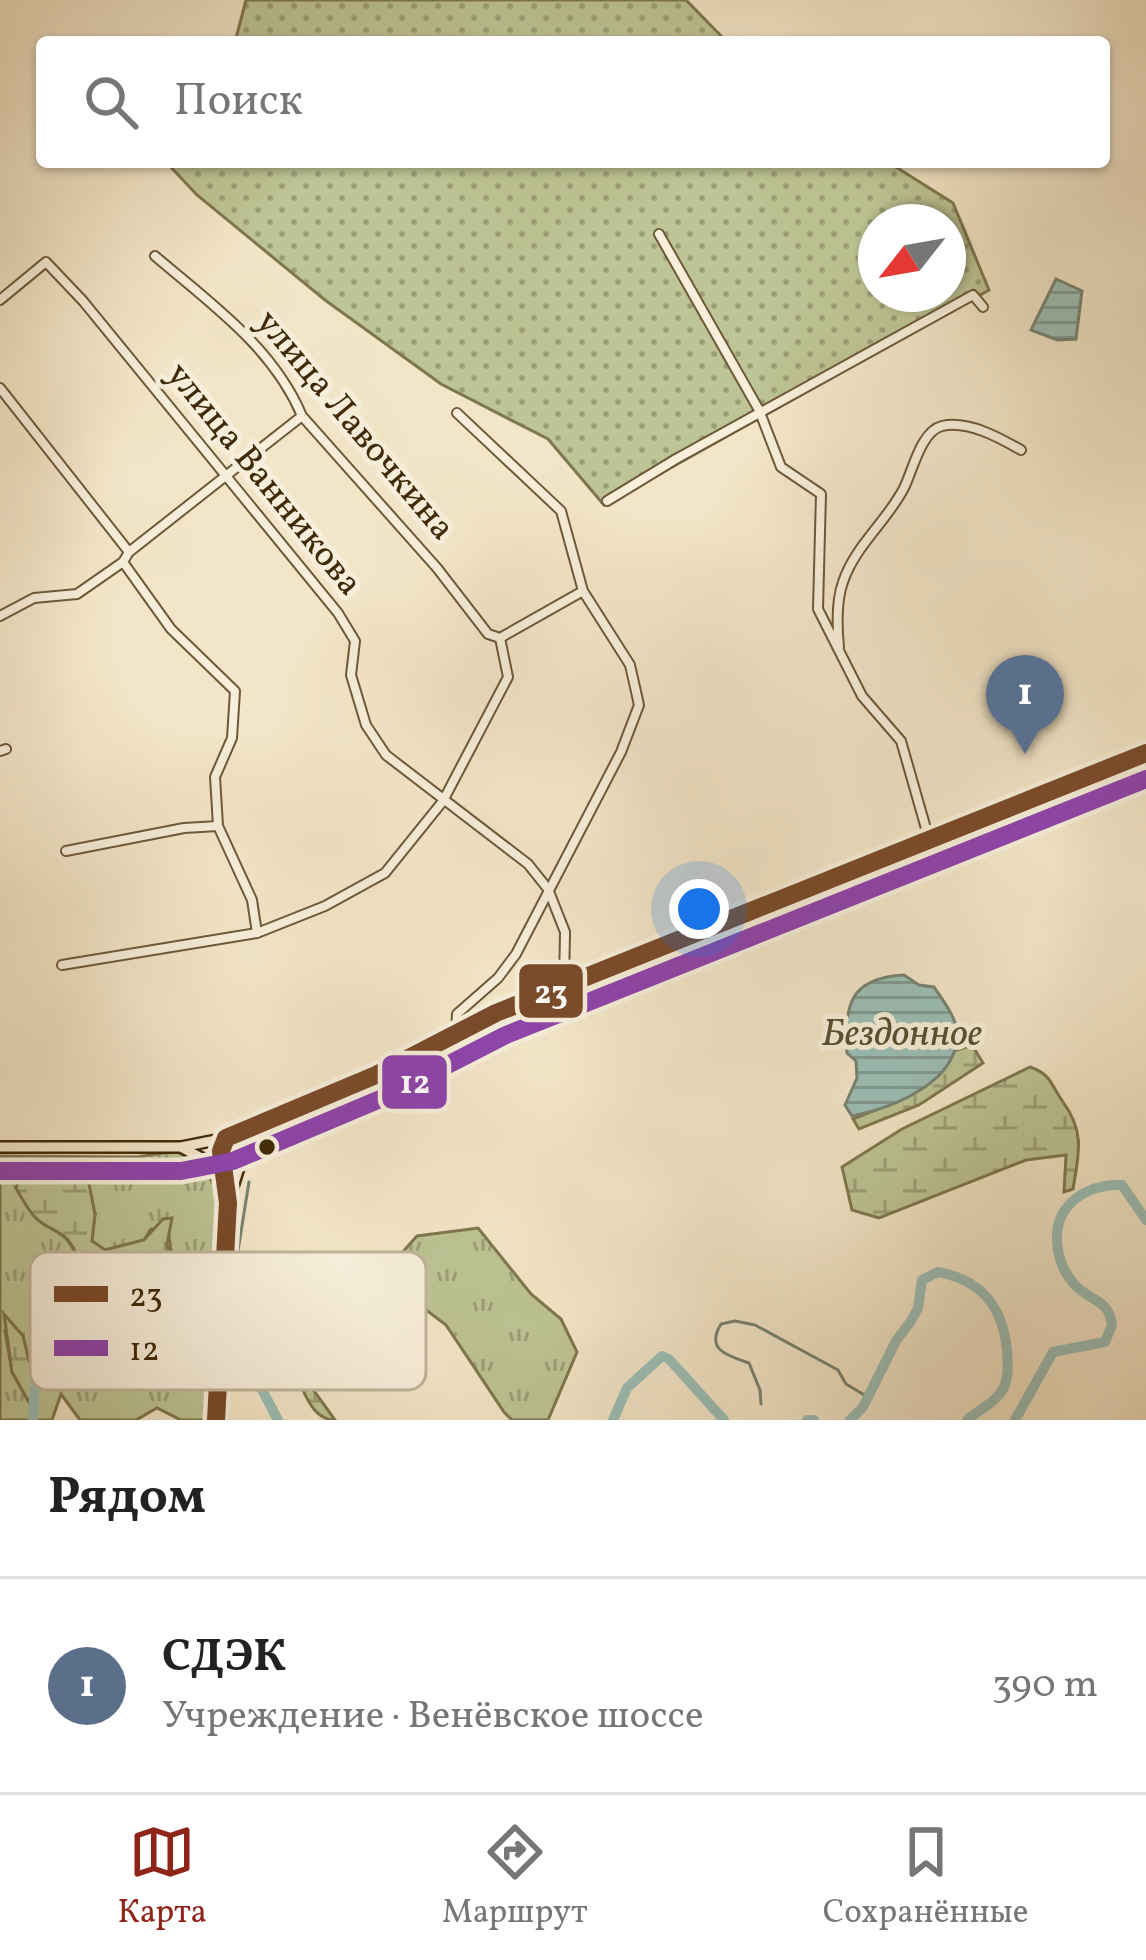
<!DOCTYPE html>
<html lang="ru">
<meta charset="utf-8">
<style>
body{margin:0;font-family:Vollkorn,serif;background:#f6f6f6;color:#222}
.compass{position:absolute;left:858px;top:204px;width:108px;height:108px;border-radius:50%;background:#fff;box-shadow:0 3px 9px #0004;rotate:239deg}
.you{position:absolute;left:699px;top:909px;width:42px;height:42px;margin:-30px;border:9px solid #fff;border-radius:50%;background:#1a73e8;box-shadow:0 0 0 18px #1a73e833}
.badge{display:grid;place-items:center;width:78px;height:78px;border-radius:50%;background:#8f2418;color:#fff;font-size:39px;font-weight:700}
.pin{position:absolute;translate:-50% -99px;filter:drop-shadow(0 3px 6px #0008)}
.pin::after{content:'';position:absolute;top:63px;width:42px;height:36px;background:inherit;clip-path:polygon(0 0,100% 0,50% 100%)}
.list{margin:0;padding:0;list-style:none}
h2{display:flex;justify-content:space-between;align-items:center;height:156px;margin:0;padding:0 48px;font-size:51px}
h2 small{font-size:39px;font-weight:400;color:#767676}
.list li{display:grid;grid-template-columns:78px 1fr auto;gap:36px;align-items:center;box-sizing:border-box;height:216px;padding:0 48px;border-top:3px solid #e0e0e0}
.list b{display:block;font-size:45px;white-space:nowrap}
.list p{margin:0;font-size:39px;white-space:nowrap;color:#767676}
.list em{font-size:39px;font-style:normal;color:#767676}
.icon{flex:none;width:66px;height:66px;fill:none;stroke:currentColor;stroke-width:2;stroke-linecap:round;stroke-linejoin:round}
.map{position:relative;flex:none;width:1146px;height:1420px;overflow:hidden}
.search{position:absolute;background:#fff;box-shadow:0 3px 9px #0004;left:36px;right:36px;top:36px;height:132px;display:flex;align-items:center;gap:30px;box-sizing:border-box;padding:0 42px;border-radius:12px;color:#767676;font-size:45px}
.sheet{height:372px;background:#fff}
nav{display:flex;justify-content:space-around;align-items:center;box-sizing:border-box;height:168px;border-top:3px solid #e0e0e0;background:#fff;font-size:33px;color:#767676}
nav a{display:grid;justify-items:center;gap:6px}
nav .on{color:#8f2418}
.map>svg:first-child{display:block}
.grass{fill:url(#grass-tufts);stroke:#7f774e;stroke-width:3;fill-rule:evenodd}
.wetland{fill:url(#wetland-marsh);stroke:#7f774e;stroke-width:3}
.garden{fill:url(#garden-dots);stroke:#7f774e;stroke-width:3;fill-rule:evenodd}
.water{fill:url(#water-rules);stroke:#778371;stroke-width:3}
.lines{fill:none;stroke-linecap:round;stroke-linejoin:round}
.stream{stroke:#778371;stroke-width:3}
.river{stroke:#9bbfb7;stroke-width:10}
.minor-casing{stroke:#6e5937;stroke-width:12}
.major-casing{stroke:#412a07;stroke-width:14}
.minor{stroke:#f7efdb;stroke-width:8}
.major{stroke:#f3e6c8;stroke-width:9}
.bus-1-casing{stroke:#f7efdb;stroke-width:27}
.bus-2-casing{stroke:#f7efdb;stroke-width:27}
.bus-1{stroke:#7a4b2a;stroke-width:18}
.bus-2{stroke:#8e44ad;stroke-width:18}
.bus-dot{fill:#412a07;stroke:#f7efdb;stroke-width:4.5}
.labels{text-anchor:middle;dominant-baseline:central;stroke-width:10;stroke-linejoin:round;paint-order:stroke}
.street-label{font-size:36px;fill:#412a07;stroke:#f7efdb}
.water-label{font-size:39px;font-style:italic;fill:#584f33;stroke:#f7efdb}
.key{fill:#f7efdb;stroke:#c0b49b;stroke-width:3}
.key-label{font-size:33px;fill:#412a07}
.line-badge{stroke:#f7efdb;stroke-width:4.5}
.badge-label{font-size:33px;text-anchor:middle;font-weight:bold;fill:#fff}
</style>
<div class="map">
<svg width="1146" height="1420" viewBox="0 0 1146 1420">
<defs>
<pattern id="grass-tufts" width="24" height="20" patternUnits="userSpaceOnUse" patternTransform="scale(3)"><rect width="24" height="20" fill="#bdc495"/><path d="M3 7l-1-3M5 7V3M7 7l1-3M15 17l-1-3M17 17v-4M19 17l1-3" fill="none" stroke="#9b9f78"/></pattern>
<pattern id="wetland-marsh" width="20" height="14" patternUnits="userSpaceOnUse" patternTransform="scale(3)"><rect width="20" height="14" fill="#bdc495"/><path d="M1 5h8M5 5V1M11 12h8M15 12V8" fill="none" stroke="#9b9f78"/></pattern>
<pattern id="garden-dots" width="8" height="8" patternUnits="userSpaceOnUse" patternTransform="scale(3)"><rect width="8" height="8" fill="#bdc495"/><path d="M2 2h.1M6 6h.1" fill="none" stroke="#9b9f78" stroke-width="1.8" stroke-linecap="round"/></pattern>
<pattern id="water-rules" width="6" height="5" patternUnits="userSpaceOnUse" patternTransform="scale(3)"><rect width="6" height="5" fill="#9bbfb7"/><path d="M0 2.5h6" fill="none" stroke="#809b93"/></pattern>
</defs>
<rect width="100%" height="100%" fill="#f3e6c8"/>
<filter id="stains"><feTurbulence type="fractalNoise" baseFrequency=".00167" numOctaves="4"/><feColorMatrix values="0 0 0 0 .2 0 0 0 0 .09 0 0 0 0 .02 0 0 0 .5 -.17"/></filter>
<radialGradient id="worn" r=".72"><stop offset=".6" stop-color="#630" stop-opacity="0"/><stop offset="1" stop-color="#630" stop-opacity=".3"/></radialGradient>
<path class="grass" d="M176,1151l28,15 14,28 -13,226h-24l-24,-12 -21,12h-56l-19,-26 -9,26h-52v-264l137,1zM16,1188l79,25 -3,28 13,9 39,-10 7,-11h17l7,51 23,4 -22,21 -3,-7c-67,2 -131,39 -140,111l-21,-37 -7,-41 18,5 6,26c35,-27 71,-80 39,-121 -8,-11 -22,-13 -31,-22 -9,-8 -15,-21 -21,-31z
M478,1228l53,66 30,25 16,33 -29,68h-36l-8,-8 -58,-87 -33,-25 -21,-36 25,-28z"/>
<path class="wetland" d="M972,1045l11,18 -64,42 -60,24 -6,-10c38,-16 82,-27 98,-67z
M1030,1067c21,7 21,18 33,35 22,30 16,51 10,87l-9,3 2,-37 -40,5 -147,58 -27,-8 -10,-43 60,-38z
M60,1165l27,9 8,40 -3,27 13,9 39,-10 19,-21 9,-1 -5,26 8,36 -23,-8 -16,6 19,21c-58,5 -120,48 -121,112l-22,-39 -8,-58 19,22 6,25c36,-26 71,-80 39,-121 -9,-10 -22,-12 -31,-21 -9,-8 -15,-21 -21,-31l8,-22z
M238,1327c48,16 68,54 97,93 -17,0 -26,-16 -32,-30 -33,-8 -54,-25 -68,-57z"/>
<path class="garden" d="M246,0h440l41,42h-492z
M166,162h722l65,41 36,87 -385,215 -56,-66 -107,-55 -116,-84 -128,-105zM876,222h72v72h-72z"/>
<path class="water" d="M1056,279l26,12 -6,48 -19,1 -26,-10z
M904,975l15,10 15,2c8,12 21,29 23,43 4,52 -65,78 -105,86l-7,-11 12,-27 -1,-17 -9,-8c-2,-47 1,-75 57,-78z"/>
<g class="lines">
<path class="stream" d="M249,1182l-13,81 2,64 25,45 -5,10
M761,1404l-1,-14 -11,-27c-21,-7 -44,-13 -28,-39l14,-3 20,4 83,45 8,14 20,12"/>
<path class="river" d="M33,1420c1,-9 0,-21 2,-30 8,-31 42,-73 74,-78l80,51 69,19 20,38
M613,1420l14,-32 35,-32 7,3 55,61
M807,1420h7
M850,1420l13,-13 33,-66 15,-20 7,-13 4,-28 16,-8c44,8 65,35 69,79 1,12 2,27 -4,38 -7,13 -24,21 -36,31
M1015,1420l38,-68 52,-10 7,-17c-3,-26 -21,-23 -37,-40 -19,-20 -26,-59 -6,-80 13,-15 34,-21 53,-20l24,35"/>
<g class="minor-casing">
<path id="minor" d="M659,234l100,176 22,57 40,27 -3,115 44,87 39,45 28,98
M155,256c56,48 118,91 147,160l135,152 51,66 12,4
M0,300l46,-38 37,39 255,312 17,28 -4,34 15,50 20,30 142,109 20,25 17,43 -1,53
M0,388l129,164
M457,413l104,98 22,80
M607,501l69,-42 297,-164 10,12
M123,562l48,67 64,62 -3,47 -17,39 3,49 34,74 5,33
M0,616l34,-18 43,-4 46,-32 6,-10 173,-136
M839,647c-2,-21 -3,-46 4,-65 12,-36 44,-61 61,-94 9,-18 17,-57 38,-62 26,-6 58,12 79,24
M0,751l6,-2
M66,851l118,-23 34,-2
M62,965l195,-32 68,-27 60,-33 58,-72 65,-124 -8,-39
M456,1033l1,-19 41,-36 18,-24 105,-202 18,-47 -9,-40 -47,-74 -83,47"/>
</g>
<g class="major-casing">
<path id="major" d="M226,1138l-5,13 5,47
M0,1147h181l45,-9 150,-63 120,-62 650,-260
M181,1147l24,13 16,22
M216,1420l12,-217 13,-42 29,-37"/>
</g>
<use href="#minor" class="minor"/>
<use href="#major" class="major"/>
<g class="bus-1-casing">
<path id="bus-1" d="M216,1420l12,-217 -7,-52 5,-13 150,-63 120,-62 650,-260"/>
</g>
<g class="bus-2-casing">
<path id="bus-2" d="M0,1171h181l52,-10 152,-64 121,-62 640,-256"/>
</g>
<use href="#bus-1" class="bus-1"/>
<use href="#bus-2" class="bus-2"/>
</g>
<circle class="bus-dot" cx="267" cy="1147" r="10"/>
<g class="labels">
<g class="street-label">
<text transform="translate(354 426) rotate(50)">улица Лавочкина</text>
<text transform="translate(263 480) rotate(51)">улица Ванникова</text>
</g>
<g class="water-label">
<text x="902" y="1035">Бездонное</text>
</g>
</g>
<rect x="30" y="1252" width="396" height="138" rx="18" class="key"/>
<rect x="54" y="1286" width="54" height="16" fill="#7a4b2a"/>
<rect x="54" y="1340" width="54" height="16" fill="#8e44ad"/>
<g class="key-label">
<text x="129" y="1306">23</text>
<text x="129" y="1360">12</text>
</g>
<g class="line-badge">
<rect x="517" y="962" width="68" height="58" rx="12" fill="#7a4b2a"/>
<rect x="380" y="1053" width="69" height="58" rx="12" fill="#8e44ad"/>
</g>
<g class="badge-label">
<text x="551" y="1003">23</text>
<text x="415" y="1093">12</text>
</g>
<rect width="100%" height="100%" filter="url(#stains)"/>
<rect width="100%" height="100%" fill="url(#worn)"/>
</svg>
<svg class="compass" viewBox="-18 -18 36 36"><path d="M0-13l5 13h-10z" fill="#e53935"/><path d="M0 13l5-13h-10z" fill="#767676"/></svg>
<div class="you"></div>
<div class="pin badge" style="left:1025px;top:754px;background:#5c6f8a">1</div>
<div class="search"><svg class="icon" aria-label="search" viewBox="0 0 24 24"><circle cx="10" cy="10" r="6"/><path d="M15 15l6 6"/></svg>Поиск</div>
</div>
<section class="sheet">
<h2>Рядом<small></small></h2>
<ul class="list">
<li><span class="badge" style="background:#5c6f8a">1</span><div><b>СДЭК</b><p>Учреждение · Венёвское шоссе</p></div><em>390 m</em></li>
</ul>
</section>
<nav>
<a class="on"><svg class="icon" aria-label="map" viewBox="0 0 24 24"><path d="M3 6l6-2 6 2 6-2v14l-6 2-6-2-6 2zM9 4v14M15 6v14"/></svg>Карта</a>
<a><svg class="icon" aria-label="directions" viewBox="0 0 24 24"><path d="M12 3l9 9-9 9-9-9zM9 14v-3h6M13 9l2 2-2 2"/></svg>Маршрут</a>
<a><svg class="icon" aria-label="saved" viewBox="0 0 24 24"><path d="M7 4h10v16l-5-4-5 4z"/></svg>Сохранённые</a>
</nav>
